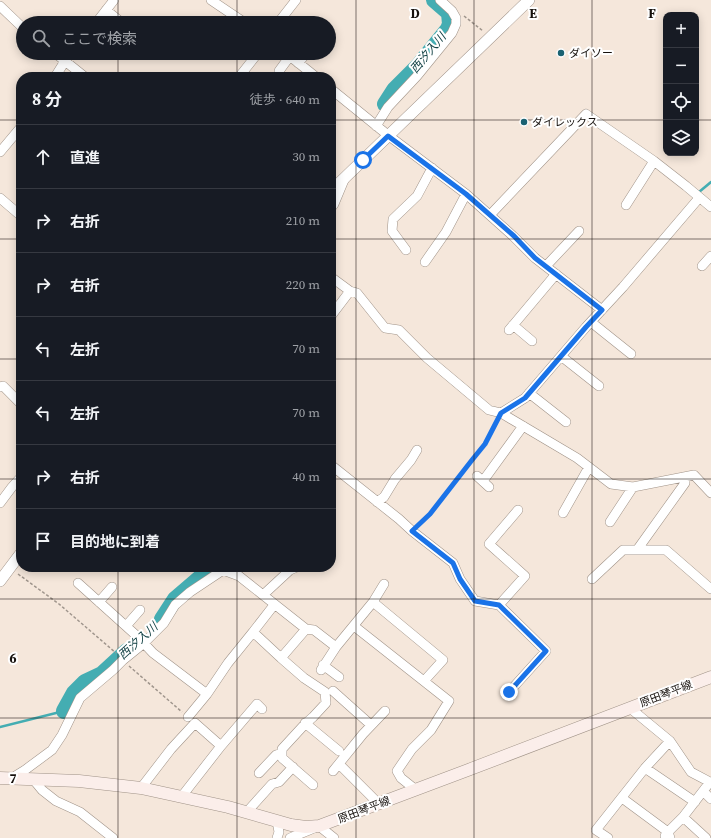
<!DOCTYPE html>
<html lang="ja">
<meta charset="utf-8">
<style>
body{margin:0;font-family:"Source Serif 4","Noto Sans JP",serif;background:#242831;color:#f1f3f6}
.controls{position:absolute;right:12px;top:12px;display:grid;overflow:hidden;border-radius:8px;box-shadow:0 2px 10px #0003}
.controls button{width:36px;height:36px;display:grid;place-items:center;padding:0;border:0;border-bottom:1px solid #363941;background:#171b24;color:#f1f3f6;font:20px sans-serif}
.stop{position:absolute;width:12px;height:12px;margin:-9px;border:3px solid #1a73e8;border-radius:50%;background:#fff}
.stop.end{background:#1a73e8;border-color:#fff;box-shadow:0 1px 4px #0008}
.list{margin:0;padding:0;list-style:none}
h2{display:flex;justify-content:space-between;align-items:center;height:52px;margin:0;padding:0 16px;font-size:17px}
h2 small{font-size:13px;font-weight:400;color:#9ea1a6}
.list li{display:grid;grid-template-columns:26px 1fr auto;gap:12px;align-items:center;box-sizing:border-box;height:64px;padding:0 16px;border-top:1px solid #363941}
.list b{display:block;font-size:15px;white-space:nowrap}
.list em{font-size:13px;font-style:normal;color:#9ea1a6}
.icon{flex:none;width:22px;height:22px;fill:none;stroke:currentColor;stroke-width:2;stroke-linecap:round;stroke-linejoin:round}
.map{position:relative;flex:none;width:711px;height:838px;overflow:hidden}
.search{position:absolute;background:#171b24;box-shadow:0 2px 10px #0003;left:16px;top:16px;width:320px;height:44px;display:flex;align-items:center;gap:10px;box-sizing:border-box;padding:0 14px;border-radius:22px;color:#9ea1a6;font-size:15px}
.panel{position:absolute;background:#171b24;box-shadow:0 2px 10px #0003;left:16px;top:72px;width:320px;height:500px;border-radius:16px}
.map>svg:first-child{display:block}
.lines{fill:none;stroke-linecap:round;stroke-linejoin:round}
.stream{stroke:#44adb2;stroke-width:2.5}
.river{stroke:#44adb2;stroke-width:16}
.minor-casing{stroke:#a09388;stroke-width:10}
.tertiary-casing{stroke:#a09388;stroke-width:12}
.secondary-casing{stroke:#a09388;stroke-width:13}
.path{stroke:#9f958c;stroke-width:1.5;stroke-dasharray:3 2;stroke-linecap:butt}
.minor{stroke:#fff;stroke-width:9}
.tertiary{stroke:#fff;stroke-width:11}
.secondary{stroke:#fbeeea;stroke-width:12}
.route{stroke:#1a73e8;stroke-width:5}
.grid{fill:none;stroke:#16110d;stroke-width:1;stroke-opacity:0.55}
.poi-dot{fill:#1a6272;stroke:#fff;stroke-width:1.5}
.labels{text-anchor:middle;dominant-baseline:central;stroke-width:4;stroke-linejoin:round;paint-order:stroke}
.poi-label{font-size:11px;fill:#16110d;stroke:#fff;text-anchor:start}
.street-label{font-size:11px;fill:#16110d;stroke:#fff}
.water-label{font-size:12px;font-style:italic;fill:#134245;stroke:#fff}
.grid-label{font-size:13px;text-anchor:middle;font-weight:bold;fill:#16110d;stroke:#fff;stroke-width:4;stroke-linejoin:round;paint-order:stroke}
</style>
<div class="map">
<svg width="711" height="838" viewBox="0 0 711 838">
<rect width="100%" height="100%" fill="#f5e7db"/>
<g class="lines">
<path class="stream" d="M699,192l12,-10
M0,727l64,-16"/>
<path class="river" d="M385,104l9,-14 24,-24 30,-37 2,-5 -1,-11 -15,-13
M162,619l13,-20 35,-30v-2
M64,711l10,-18 11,-11 17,-8 25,-23"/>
<g class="minor-casing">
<path id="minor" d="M211,0l34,23
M0,6l23,22
M106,10l16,13
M96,23l18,-23
M278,23l18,-23
M55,53l30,24
M286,53l30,24
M298,63l9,-10
M279,71l11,-15
M55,77l10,-16 6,-8
M239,77l19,-24
M331,89l58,47 77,58 47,42 22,22 67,52
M376,126l12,-19 29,-31 35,-43 4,-9v-6l-4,-7 -12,-11
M0,152l21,-25
M0,198l21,18
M626,205l28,-44
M331,208l3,-4 10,-24
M490,215l96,-101 68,47 32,25 25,21
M406,250l-14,-19 1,-12 24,-23 15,-28
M425,262l21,-30 20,-38
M546,266l33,-35
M702,266l9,-10
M331,277l19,14
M331,316l19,-25 7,2 28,35 14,2 28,28 62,52 12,3 76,45 34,26 22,3 61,-12 17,18
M591,322l40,32
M513,325l19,16
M509,330l47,-56
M561,356l38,30
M0,387l3,-1 18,18
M529,393l37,29
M501,413l24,-15 61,-71 37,-40 76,-89
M331,465l68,54 13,12 41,32 7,16 15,22 24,4 47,46 -37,41
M477,476l12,11
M483,481l40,-55
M377,502l7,-5 11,-18 16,-19 6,-10
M0,503l12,-16 9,-10
M563,513l26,-46
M610,522l23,-35
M637,550l48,-67 -2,-6
M592,579l31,-29h43l45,39
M78,583l60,54 15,16 54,41 -19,23
M263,595l43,34 8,1 22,17 -15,23
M99,602l13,-15
M373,602l70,58 -19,21
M499,605l26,-29 -36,-32 29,-34
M126,626l14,-16
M354,626l95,75 -18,29 -19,19 -15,22 4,7 15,12
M306,629l-25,29 23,20 21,14 1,11 -13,14 -8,7 -23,25v9l31,27
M253,632l21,-27
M336,647l37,-45 11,-18
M323,665l16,12
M333,691l38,34
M207,694l21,-31 25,-31 28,26
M630,708l40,33 21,31 19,10 -27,35 -15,15 2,6
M305,723l34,28
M339,764l40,40
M645,768l25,-27
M333,771l30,-37 22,-23
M259,773l17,-18 6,-2
M12,778l13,-8 27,-20 10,-15 18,-37 33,-28 10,-10 21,-17 20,-20 11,-18 15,-13 33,-22 16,6 24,19 27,-25 7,-3
M33,779l9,11 14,11 24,11 33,26
M141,788l30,-39 24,-26 26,23
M703,791l8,8
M182,796l39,-50 36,-42 5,5
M622,798l46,34 -3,4
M246,813l26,-29 7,-2 14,-15
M683,817l23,21
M277,838l2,-6 -2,-11
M290,838l29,-12 15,12
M608,838l-12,-8 49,-62 50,34"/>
</g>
<g class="tertiary-casing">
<path id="tertiary" d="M331,191l198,-191
M0,581l21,-28"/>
</g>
<g class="secondary-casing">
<path id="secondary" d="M0,778l79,3 62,7 87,19 63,18 15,2 13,-1 149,-56 243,-93"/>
</g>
<path class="path" d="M464,16l19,15
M418,526l12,-12 42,-54 13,-16 12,-24
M18,574l41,30 57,49
M129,666l53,46"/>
<use href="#minor" class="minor"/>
<use href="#tertiary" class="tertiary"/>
<use href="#secondary" class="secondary"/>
</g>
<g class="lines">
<path class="route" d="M363,160l25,-24 78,58 48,42 21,22 67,52 -16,17 -61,71 -24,15 -16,31 -13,16 -42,54 -18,17 41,32 7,16 15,22 24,4 47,46 -37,41"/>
</g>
<path class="grid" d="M118,0v23M237,0v23M356,0v838M474,0v838M592,0v838M118,53v24M237,53v24M0,120h21M331,120h335M696,120h15M0,239h21M331,239h380M0,359h21M331,359h380M0,479h21M331,479h380M118,567v271M237,567v271M0,599h711M0,718h711"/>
<g class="poi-dot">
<circle cx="561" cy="53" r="4"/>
<circle cx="524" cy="122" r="4"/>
</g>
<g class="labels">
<g class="poi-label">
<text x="569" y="53">ダイソー</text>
<text x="532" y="122">ダイレックス</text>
</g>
<g class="street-label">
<text transform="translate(666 694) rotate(-21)">原田琴平線</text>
<text transform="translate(364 810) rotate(-21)">原田琴平線</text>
</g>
<g class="water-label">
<text transform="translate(428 53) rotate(-50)">西汐入川</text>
<text transform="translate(138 641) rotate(-42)">西汐入川</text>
</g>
</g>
<g class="grid-label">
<text x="415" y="18">D</text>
<text x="533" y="18">E</text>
<text x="652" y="18">F</text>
<text x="13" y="663">6</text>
<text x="13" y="783">7</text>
</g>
</svg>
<div class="controls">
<button>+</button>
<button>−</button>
<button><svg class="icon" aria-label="locate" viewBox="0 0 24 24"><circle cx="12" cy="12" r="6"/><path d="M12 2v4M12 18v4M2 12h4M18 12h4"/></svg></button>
<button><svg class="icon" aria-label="layers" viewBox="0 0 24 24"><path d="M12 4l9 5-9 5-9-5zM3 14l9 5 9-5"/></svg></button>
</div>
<div class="stop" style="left:363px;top:160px"></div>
<div class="stop end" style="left:509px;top:692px"></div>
<div class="search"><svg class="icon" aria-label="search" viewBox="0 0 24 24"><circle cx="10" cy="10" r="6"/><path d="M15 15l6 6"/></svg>ここで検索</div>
<section class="panel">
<h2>8 分<small>徒歩 · 640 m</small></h2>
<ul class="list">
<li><svg class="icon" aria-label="ahead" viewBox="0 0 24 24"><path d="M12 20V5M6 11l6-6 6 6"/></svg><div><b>直進</b></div><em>30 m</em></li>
<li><svg class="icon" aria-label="right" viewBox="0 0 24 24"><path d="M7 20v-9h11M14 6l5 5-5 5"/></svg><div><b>右折</b></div><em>210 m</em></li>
<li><svg class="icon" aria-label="right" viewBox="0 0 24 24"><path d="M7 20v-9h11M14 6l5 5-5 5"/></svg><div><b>右折</b></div><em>220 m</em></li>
<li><svg class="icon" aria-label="left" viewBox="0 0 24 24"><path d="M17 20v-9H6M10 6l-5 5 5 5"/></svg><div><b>左折</b></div><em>70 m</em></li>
<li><svg class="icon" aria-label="left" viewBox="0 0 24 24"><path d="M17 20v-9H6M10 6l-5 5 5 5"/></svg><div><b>左折</b></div><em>70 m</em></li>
<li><svg class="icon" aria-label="right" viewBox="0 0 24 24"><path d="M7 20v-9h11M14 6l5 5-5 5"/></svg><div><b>右折</b></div><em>40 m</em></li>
<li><svg class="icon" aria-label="arrive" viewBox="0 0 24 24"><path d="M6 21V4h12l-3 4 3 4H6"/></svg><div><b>目的地に到着</b></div></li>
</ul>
</section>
</div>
